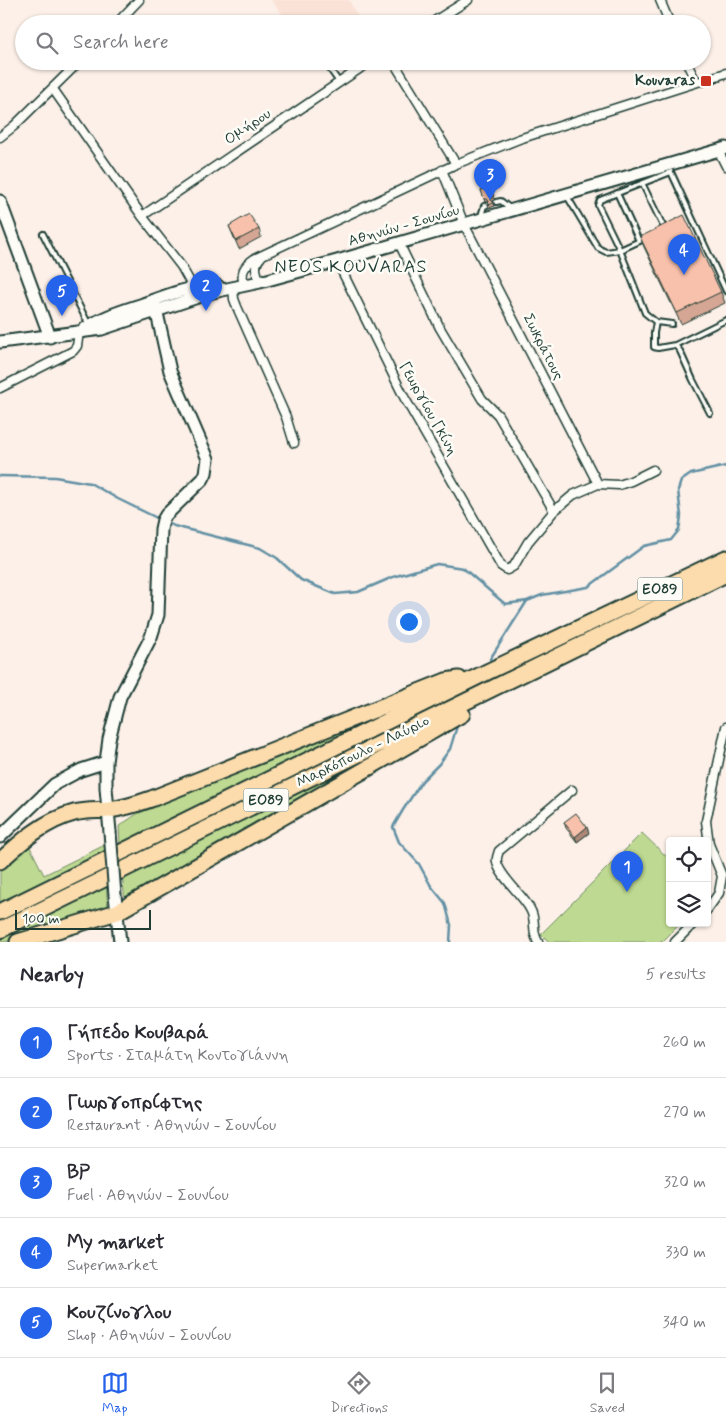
<!DOCTYPE html>
<meta charset="utf-8">
<style>
body{margin:0;font-family:Mynerve,sans-serif;background:#f7f7f7;color:#2b2b33}
.controls{position:absolute;right:15px;bottom:15px;display:grid;overflow:hidden;border-radius:5px;box-shadow:0 1px 4px #0004}
.controls button{width:45px;height:45px;display:grid;place-items:center;padding:0;border:0;border-bottom:1px solid #e1e1e2;background:#fff;color:#2b2b33;font:25px sans-serif}
.scale{position:absolute;left:15px;bottom:12px;width:136px;box-sizing:border-box;padding-left:5px;border:2px solid #1f3d34;border-top:0;font-size:14px;line-height:18px;white-space:nowrap;color:#1f3d34;-webkit-text-stroke:4px #fdfcf7;paint-order:stroke}
.you{position:absolute;left:408px;top:621px;width:18px;height:18px;margin:-12px;border:4px solid #fff;border-radius:50%;background:#1a73e8;box-shadow:0 0 0 8px #1a73e833}
.badge{display:grid;place-items:center;width:32px;height:32px;border-radius:50%;background:#2563eb;color:#fff;font-size:16px;font-weight:700}
.pin{position:absolute;translate:-50% -41px;filter:drop-shadow(0 1px 2px #0008)}
.pin::after{content:'';position:absolute;top:26px;width:18px;height:15px;background:inherit;clip-path:polygon(0 0,100% 0,50% 100%)}
.list{margin:0;padding:0;list-style:none}
h2{display:flex;justify-content:space-between;align-items:center;height:65px;margin:0;padding:0 20px;font-size:21px}
h2 small{font-size:16px;font-weight:400;color:#7c7c81}
.list li{display:grid;grid-template-columns:32px 1fr auto;gap:15px;align-items:center;box-sizing:border-box;height:70px;padding:0 20px;border-top:1px solid #e1e1e2}
.list b{display:block;font-size:19px;white-space:nowrap}
.list p{margin:0;font-size:16px;white-space:nowrap;color:#7c7c81}
.list em{font-size:16px;font-style:normal;color:#7c7c81}
.icon{flex:none;width:28px;height:28px;fill:none;stroke:currentColor;stroke-width:2;stroke-linecap:round;stroke-linejoin:round}
.map{position:relative;flex:none;width:726px;height:942px;overflow:hidden}
.search{position:absolute;background:#fff;box-shadow:0 1px 4px #0004;left:15px;right:15px;top:15px;height:55px;display:flex;align-items:center;gap:12px;box-sizing:border-box;padding:0 18px;border-radius:28px;color:#7c7c81;font-size:19px}
.sheet{height:415px;background:#fff}
nav{display:flex;justify-content:space-around;align-items:center;box-sizing:border-box;height:70px;border-top:1px solid #e1e1e2;background:#fff;font-size:14px;color:#7c7c81}
nav a{display:grid;justify-items:center;gap:2px}
nav .on{color:#2563eb}
.map>svg:first-child{display:block}
.built{fill:#fbe2d6}
.green{fill:#bed991;stroke:#6e8b62}
.lines{fill:none;stroke-linecap:round;stroke-linejoin:round}
.stream{stroke:#6290a4;stroke-width:2.5}
.lane-casing{stroke:#1f3d34;stroke-width:8}
.street-casing{stroke:#1f3d34;stroke-width:11}
.secondary-casing{stroke:#1f3d34;stroke-width:15}
.highway-casing{stroke:#1f3d34;stroke-width:19}
.lane{stroke:#fdfcf7;stroke-width:4}
.street{stroke:#fdfcf7;stroke-width:8}
.secondary{stroke:#fdfcf7;stroke-width:11}
.highway{stroke:#fcdcac;stroke-width:15}
.rail{stroke:#1f3d34;stroke-width:2.5;stroke-dasharray:8 4;stroke-linecap:butt}
.secondary-bridge-casing{stroke:#1f3d34;stroke-width:15;stroke-linecap:butt}
.secondary-bridge{stroke:#fdfcf7;stroke-width:11}
.wall{fill:#d5a694;stroke:#1f3d34}
.shaded-wall{fill:#ae8778;stroke:#1f3d34}
.building{fill:#f8c1ac;stroke:#1f3d34}
.poi-dot{fill:#c8321e;stroke:#fdfcf7;stroke-width:2}
.labels{text-anchor:middle;dominant-baseline:central;stroke-width:5;stroke-linejoin:round;paint-order:stroke}
.shield{fill:#fdfcf7;stroke:#62766e;stroke-width:1}
.shield-label{font-size:14px;font-weight:bold;fill:#1f3d34}
.poi-label{font-size:15px;font-weight:bold;fill:#1f3d34;stroke:#fdfcf7;text-anchor:end}
.street-label{font-size:15px;fill:#1f3d34;stroke:#fdfcf7}
.quarter-label{font-size:18px;letter-spacing:1px;fill:#1f3d34;stroke:#fdfcf7}
</style>
<div class="map">
<svg width="726" height="942" viewBox="0 0 726 942">
<rect width="100%" height="100%" fill="#fcf0e8"/>
<filter id="ink" filterUnits="userSpaceOnUse"><feTurbulence type="fractalNoise" baseFrequency=".02" numOctaves="2"/><feDisplacementMap in="SourceGraphic" scale="10" xChannelSelector="R" yChannelSelector="G"/><feConvolveMatrix kernelMatrix="1 2 1 2 8 2 1 2 1" color-interpolation-filters="sRGB"/></filter>
<g filter="url(#ink)">
<path class="built" d="M271,0h78l10,19 -6,5h-63z"/>
<path class="green" d="M435,691l-315,153 -1,-18 18,-12z
M434,722l-309,180 -3,-28z
M642,833l28,27v63h11l-19,19h-113l-8,-8z
M28,843l16,32 61,-30 1,6 -106,51v-36z
M106,882l2,27 -103,33h-5v-8z"/>
<g class="lines">
<path class="stream" d="M0,476l55,1 35,6 28,16 41,20
M166,522l8,4 86,22 17,10 24,22 34,14 23,-2 35,-15 44,-13 26,4 42,36 22,-3
M490,659l37,-58 15,-6 46,-8 56,-41 27,-6 8,-10 2,-14 -3,-26 3,-9 10,-7 35,-8
M450,942l1,-17 -6,-22 -14,-17 -12,-22 -20,-22 -6,-15 10,-17 19,-29 17,-17 11,-15 8,-26"/>
<g class="lane-casing">
<path id="lane" d="M324,61l15,21
M642,183l23,47
M617,193l22,48
M567,196l31,52 8,4 14,-2 24,-11
M496,202l5,-1 10,8
M481,216l3,-10 3,-1
M43,234l46,91
M656,322l-2,11v14l4,1 17,-3 5,6 13,29 17,33
M672,324l-16,-2 -11,-9 -25,-63 -22,-45 2,-5 71,-28 55,119
M675,345l51,-25"/>
</g>
<g class="street-casing">
<path id="street" d="M660,0l10,24
M116,24l23,-24
M430,24l38,-24
M393,61l63,103
M686,61l10,21
M53,89l89,127 39,50 9,16 3,10
M0,137l14,-11 66,-65
M718,150l8,16
M442,170l22,54 134,260
M142,216l229,-155
M399,243l41,85 42,71 16,16 56,96
M337,261l67,136 97,169 6,4 7,-4 14,-24 26,-31 19,-16 25,-11 21,1 12,-4 22,-11
M260,282c-4,-10 -7,-17 1,-25
M244,285c-4,-12 0,-19 10,-26l202,-95 63,-25 207,-66
M233,287l1,12 3,8 49,110 8,26
M0,388l73,-37 4,-5 2,-14
M707,910l12,-17 3,-17 -13,-32 -3,-23 20,-94
M538,942c-7,-11 -1,-22 -8,-33 -7,-14 -31,-33 -33,-47 -1,-4 1,-8 2,-11l73,-61
M675,942l19,-19"/>
</g>
<g class="secondary-casing">
<path id="secondary" d="M0,201l50,136
M83,330c18,-13 39,-19 60,-26 24,-9 49,-19 75,-18
M0,342l102,-13 111,-37 47,-10 77,-21 389,-113
M110,832l-4,-44v-26l3,-23 11,-42 31,-60 7,-22 3,-86 2,-9 3,-5 37,-36 3,-6 2,-14 -38,-88 -16,-71
M0,837l55,-53 26,-14 25,-8
M115,895l5,47"/>
</g>
<g class="highway-casing">
<path id="highway" d="M0,861c22,-20 44,-40 74,-48 12,-3 23,-2 35,-3 15,-2 28,-6 42,-11l295,-118 13,-2
M0,912l487,-240 239,-114
M0,930l726,-356
M18,942l99,-30 345,-198"/>
</g>
<use href="#lane" class="lane"/>
<use href="#street" class="street"/>
<use href="#secondary" class="secondary"/>
<use href="#highway" class="highway"/>
<path class="rail" d="M702,86l24,-7"/>
<g class="secondary-bridge-casing">
<path id="secondary-bridge" d="M110,832l5,63"/>
</g>
<use href="#secondary-bridge" class="secondary-bridge"/>
</g>
<path class="wall" d="M481,190l14,9 -2,2 1,2 1,3 -6,2 -1,-3 1,-3h-4z
M229,226l30,3 2,8 -22,12z
M640,237l81,55 4,11 -44,21 -37,-77z
M564,822l25,11 -12,9 -11,-14z"/>
<path class="shaded-wall" d="M587,827l2,6 -12,9 -2,-5z"/>
<path class="building" d="M490,187l4,9 -2,2 -1,2 3,3 -6,2 1,-4 -2,-2h-3l-3,-9z
M249,214l10,15 -23,12 -7,-15z
M684,215l37,77 -44,21 -37,-76z
M576,813l11,14 -12,10 -11,-15z"/>
</g>
<rect class="poi-dot" x="700" y="75" width="12" height="12" rx="2.5"/>
<g class="labels">
<g class="shield">
<rect x="637.5" y="577.5" width="45" height="23" rx="4"/>
<rect x="243.5" y="788.5" width="45" height="23" rx="4"/>
</g>
<g class="shield-label">
<text x="660" y="589">ΕΟ89</text>
<text x="266" y="800">ΕΟ89</text>
</g>
<g class="poi-label">
<text x="695" y="81">Kouvaras</text>
</g>
<g class="street-label">
<text transform="translate(248 127) rotate(-34)">Ομήρου</text>
<text transform="translate(404 226) rotate(-16)">Αθηνών - Σουνίου</text>
<text transform="translate(543 347) rotate(63)">Σωκράτους</text>
<text transform="translate(428 409) rotate(61)">Γεωργίου Γκίνη</text>
<text transform="translate(363 752) rotate(-26)">Μαρκόπουλο - Λαύριο</text>
</g>
<g class="quarter-label">
<text x="351" y="267">NEOS KOUVARAS</text>
</g>
</g>
</svg>
<div class="controls">
<button><svg class="icon" aria-label="locate" viewBox="0 0 24 24"><circle cx="12" cy="12" r="6"/><path d="M12 2v4M12 18v4M2 12h4M18 12h4"/></svg></button>
<button><svg class="icon" aria-label="layers" viewBox="0 0 24 24"><path d="M12 4l9 5-9 5-9-5zM3 14l9 5 9-5"/></svg></button>
</div>
<div class="scale">100 m</div>
<div class="you"></div>
<div class="pin badge" style="left:627px;top:892px">1</div>
<div class="pin badge" style="left:206px;top:311px">2</div>
<div class="pin badge" style="left:490px;top:200px">3</div>
<div class="pin badge" style="left:684px;top:275px">4</div>
<div class="pin badge" style="left:62px;top:316px">5</div>
<div class="search"><svg class="icon" aria-label="search" viewBox="0 0 24 24"><circle cx="10" cy="10" r="6"/><path d="M15 15l6 6"/></svg>Search here</div>
</div>
<section class="sheet">
<h2>Nearby<small>5 results</small></h2>
<ul class="list">
<li><span class="badge">1</span><div><b>Γήπεδο Κουβαρά</b><p>Sports · Σταμάτη Κοντογιάννη</p></div><em>260 m</em></li>
<li><span class="badge">2</span><div><b>Γιωργοπρίφτης</b><p>Restaurant · Αθηνών - Σουνίου</p></div><em>270 m</em></li>
<li><span class="badge">3</span><div><b>BP</b><p>Fuel · Αθηνών - Σουνίου</p></div><em>320 m</em></li>
<li><span class="badge">4</span><div><b>My market</b><p>Supermarket</p></div><em>330 m</em></li>
<li><span class="badge">5</span><div><b>Κουζίνογλου</b><p>Shop · Αθηνών - Σουνίου</p></div><em>340 m</em></li>
</ul>
</section>
<nav>
<a class="on"><svg class="icon" aria-label="map" viewBox="0 0 24 24"><path d="M3 6l6-2 6 2 6-2v14l-6 2-6-2-6 2zM9 4v14M15 6v14"/></svg>Map</a>
<a><svg class="icon" aria-label="directions" viewBox="0 0 24 24"><path d="M12 3l9 9-9 9-9-9zM9 14v-3h6M13 9l2 2-2 2"/></svg>Directions</a>
<a><svg class="icon" aria-label="saved" viewBox="0 0 24 24"><path d="M7 4h10v16l-5-4-5 4z"/></svg>Saved</a>
</nav>
